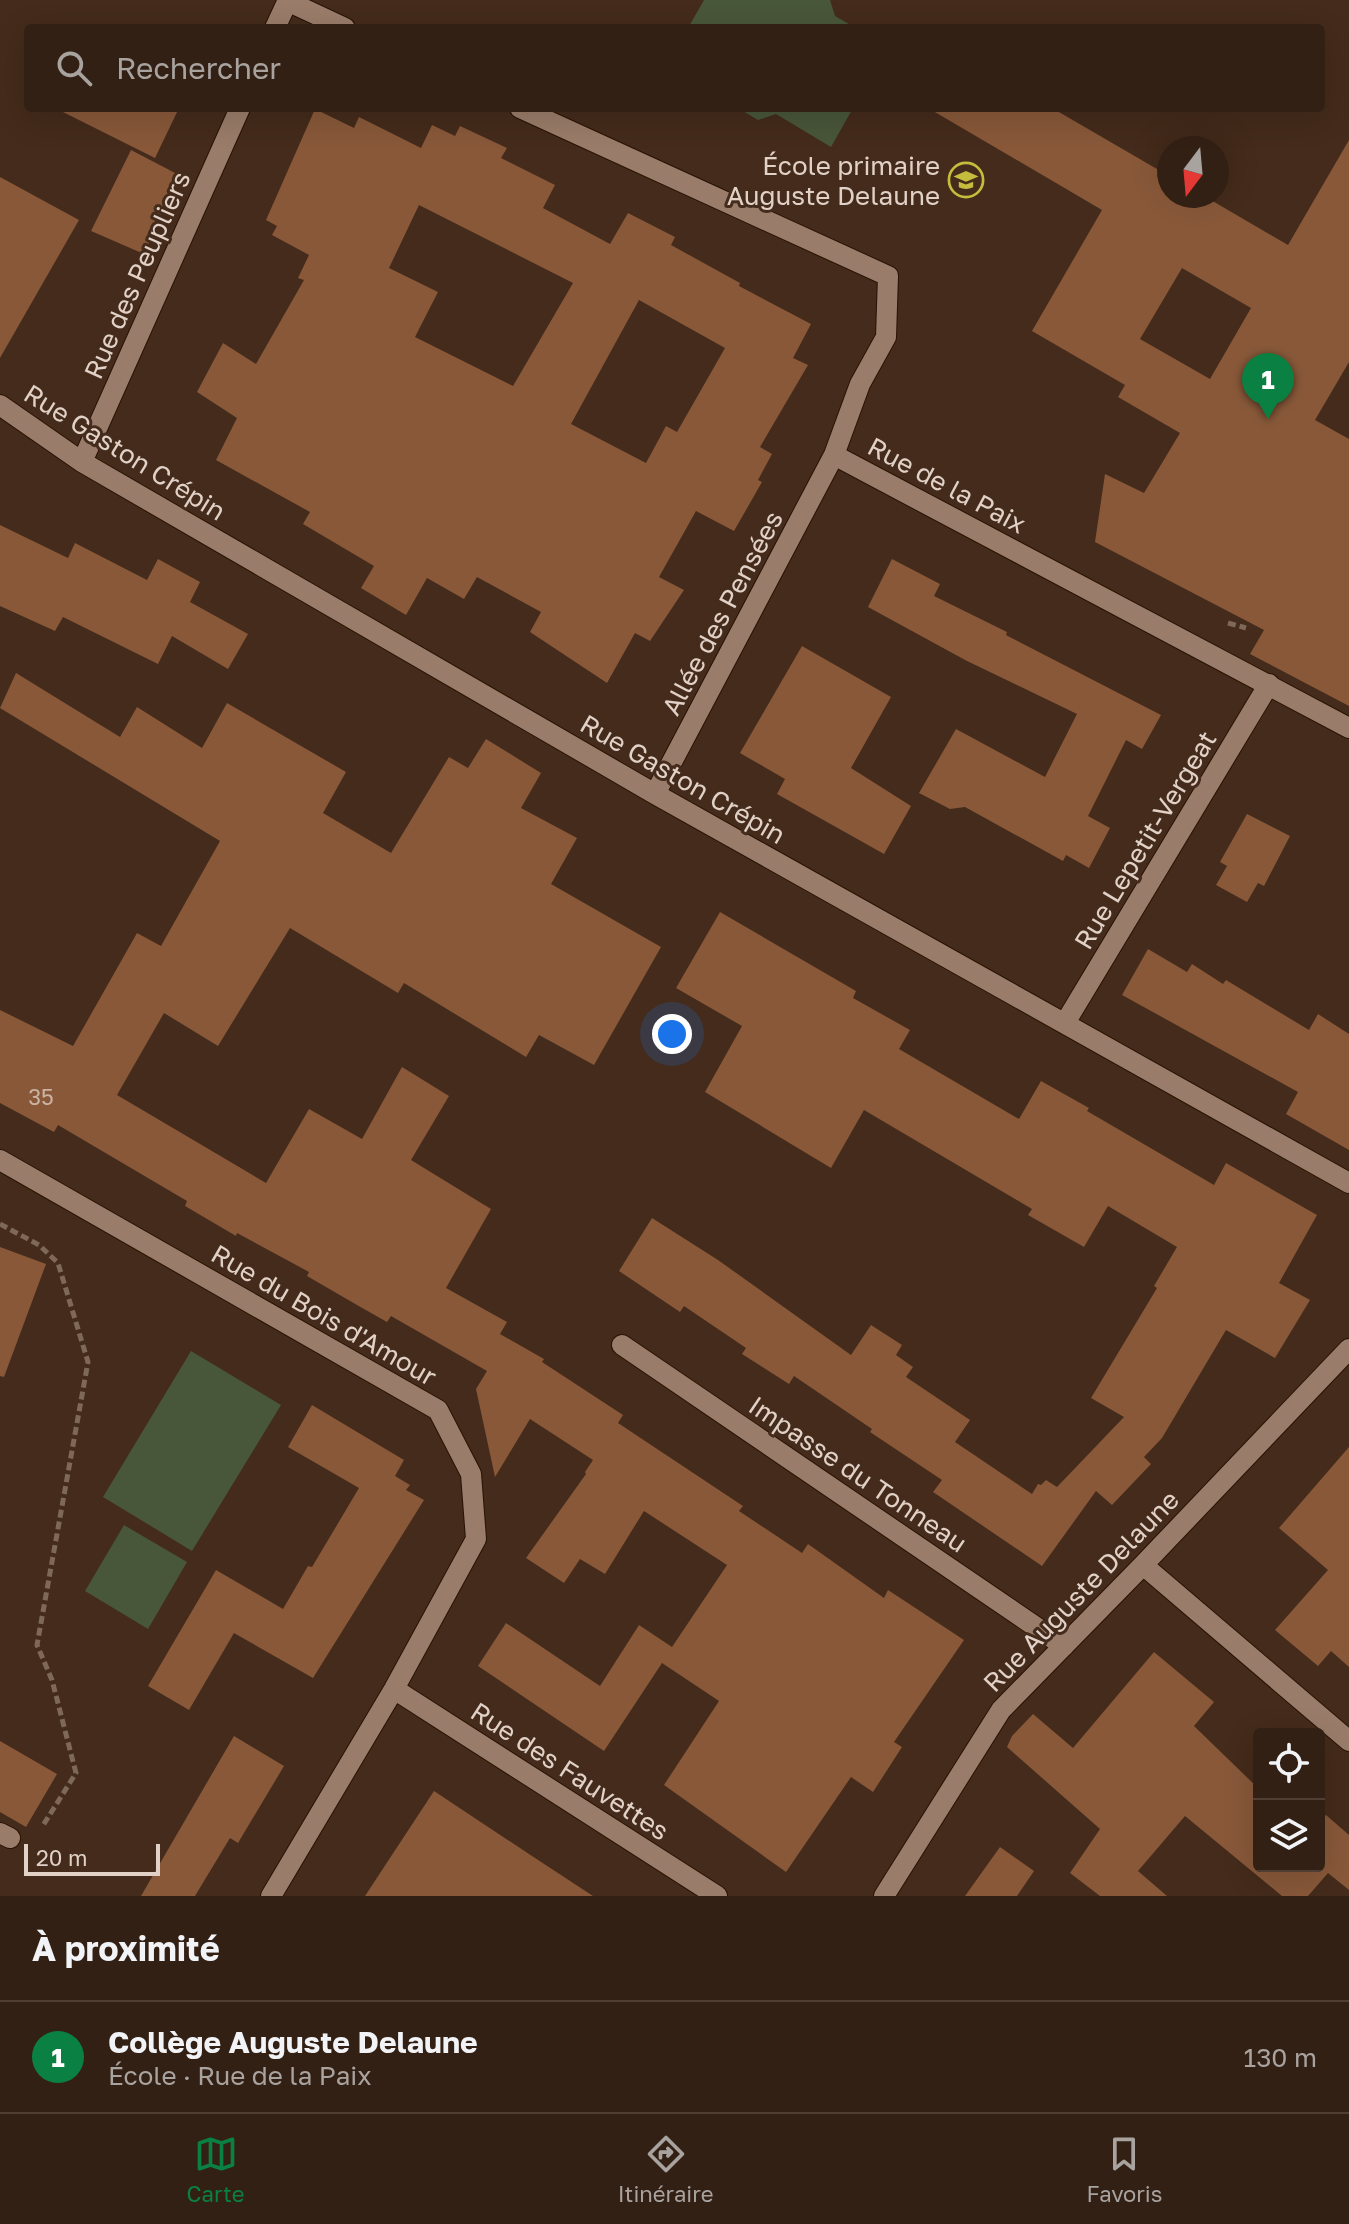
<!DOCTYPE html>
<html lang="fr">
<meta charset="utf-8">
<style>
body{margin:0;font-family:"Golos Text",sans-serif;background:#3b281d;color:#f1f3f6}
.controls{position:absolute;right:24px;bottom:24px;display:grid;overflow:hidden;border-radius:8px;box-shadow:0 8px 32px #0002}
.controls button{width:72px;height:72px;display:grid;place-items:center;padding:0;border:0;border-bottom:2px solid #4e3e34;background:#332014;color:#f1f3f6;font:40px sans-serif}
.compass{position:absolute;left:1157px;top:136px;width:72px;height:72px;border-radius:50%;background:#332014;box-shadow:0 8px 32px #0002;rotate:196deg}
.scale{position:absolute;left:24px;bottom:20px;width:136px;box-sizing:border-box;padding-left:8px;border:4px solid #e1d1c7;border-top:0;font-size:22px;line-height:28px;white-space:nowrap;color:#e1d1c7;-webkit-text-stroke:6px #442b1b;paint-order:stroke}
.you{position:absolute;left:672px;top:1034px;width:28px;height:28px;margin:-20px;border:6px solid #fff;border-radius:50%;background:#1a73e8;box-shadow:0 0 0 12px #1a73e833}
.badge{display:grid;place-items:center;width:52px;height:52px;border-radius:50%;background:#0b8043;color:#fff;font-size:26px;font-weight:700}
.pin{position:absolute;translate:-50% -66px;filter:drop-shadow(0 2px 4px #0008)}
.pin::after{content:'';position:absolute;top:42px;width:28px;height:24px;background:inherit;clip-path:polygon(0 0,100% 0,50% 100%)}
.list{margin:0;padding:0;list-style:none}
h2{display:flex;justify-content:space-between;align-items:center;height:104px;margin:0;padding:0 32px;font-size:34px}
h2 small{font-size:26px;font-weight:400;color:#a9a3a0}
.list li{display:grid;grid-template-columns:52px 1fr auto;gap:24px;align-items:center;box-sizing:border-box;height:112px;padding:0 32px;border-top:2px solid #4e3e34}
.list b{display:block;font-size:30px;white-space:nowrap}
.list p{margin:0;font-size:26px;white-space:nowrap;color:#a9a3a0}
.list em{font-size:26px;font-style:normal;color:#a9a3a0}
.icon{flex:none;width:44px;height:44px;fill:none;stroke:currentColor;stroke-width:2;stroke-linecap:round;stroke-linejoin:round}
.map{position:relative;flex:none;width:1349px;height:1896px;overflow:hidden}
.search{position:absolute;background:#332014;box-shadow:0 8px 32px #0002;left:24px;right:24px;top:24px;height:88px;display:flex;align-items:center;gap:20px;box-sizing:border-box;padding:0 28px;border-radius:8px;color:#a9a3a0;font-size:30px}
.sheet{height:216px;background:#332014}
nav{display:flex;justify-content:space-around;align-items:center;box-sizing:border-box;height:112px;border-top:2px solid #4e3e34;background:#332014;font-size:22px;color:#a9a3a0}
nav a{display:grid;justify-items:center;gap:4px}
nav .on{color:#0b8043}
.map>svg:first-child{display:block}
.green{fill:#485639}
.building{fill:#885839;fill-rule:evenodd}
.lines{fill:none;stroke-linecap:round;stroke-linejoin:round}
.street-casing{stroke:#291304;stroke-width:22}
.path{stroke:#7e685a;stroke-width:5;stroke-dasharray:8 4;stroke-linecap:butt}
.street{stroke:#997c69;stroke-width:20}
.labels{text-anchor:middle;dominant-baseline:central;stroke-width:6;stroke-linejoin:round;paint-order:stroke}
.number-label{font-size:22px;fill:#cbb3a4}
.poi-label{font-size:26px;fill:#e1d1c7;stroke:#442b1b;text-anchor:end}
.street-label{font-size:26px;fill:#e1d1c7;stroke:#442b1b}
</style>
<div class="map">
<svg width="1349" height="1896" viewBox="0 0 1349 1896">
<rect width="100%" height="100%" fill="#442b1b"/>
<path class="green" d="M704,0h126l5,16 21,12h-168z
M738,108h115l-22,39 -55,-33 -18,6z
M191,1351l90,54 -89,146 -89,-54z
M124,1525l63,37 -39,67 -63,-38z"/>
<path class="building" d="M55,108h124l-24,50z
M928,108h124l117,68v20h35l84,49 61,-105v222l-34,58 34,19v267l-99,-52 14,-24 -169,-88 10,-68 39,19 36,-60 -62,-36 7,-12 -93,-54 70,-121zM1182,268l69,40 -41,71 -70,-40z
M315,109l39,19 5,-11 62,31 11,-23 23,11 5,-10 47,22 -6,10 54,27 -12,23 67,36 18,-31 47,24 -4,8 69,38 -1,3 72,38 -18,34 15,7 -48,82 12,7 -14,26 4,2 -28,49 -38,-20 -37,66 25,13 -34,51 -15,-8 -28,50 -77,-51 11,-20 -64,-35 -13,22 -37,-21 -21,37 -45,-27 13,-22 -71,-42 7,-12 -94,-52 21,-42 -40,-26 26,-49 33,21 48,-84 -6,-2 11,-23 -37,-20 5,-9 -11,-6zM419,205l154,78 -60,103 -98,-49 23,-45 -49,-24zM639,300l86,48 -48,84 -11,-6 -20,37 -75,-39z
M131,150l48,25 -35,79 -53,-23z
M0,177l79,43 -79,138z
M0,525l68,33 7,-15 72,37 11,-21 42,23 -10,20 58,32 -20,35 -56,-33 -14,28 -95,-47 -8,14 -55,-25z
M892,559l48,25 -6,12 73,36 -1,3 155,80 -19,34 -16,-9 -38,76 22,12 -21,40 -23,-13 -3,6 -98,-54 -15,2 -31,-16 37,-64 89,48 32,-63 -110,-53 -99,-54z
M802,646l89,51 -40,71 60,38 -27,48 -107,-60 8,-15 -45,-26z
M16,673l104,64 17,-30 65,41 25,-45 119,69 -23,41 68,40 58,-96 19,11 18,-29 55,34 -20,35 56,30 -26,46 110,63 -67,118 -55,-30 -13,22 -122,-74 -6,10 -108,-65 -72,118 -54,-33 -47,82 149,88 43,-74 53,30 40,-72 47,29 -38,64 80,49 -45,79 61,34 -7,12 44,25 -2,3 81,53 -5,8 125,83 -4,5 63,42 6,-9 76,54 4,-8 76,50 -70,102 8,5 -29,45 -22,-15 -65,95 -122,-87 55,-84 -57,-38 -58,88 -126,-85 28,-43 94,63 39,-61 33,22 55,-82 -83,-54 -39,63 -25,-15 -16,24 -38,-25 60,-84 -1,-2 8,-12 -63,-41 -35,58 -19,-88 11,-18 -96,-55 -4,6 -30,-17 -50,-29 2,-4 -72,-39 -1,3 -51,-30 2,-5 -129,-76 -4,7 -54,-29v-93l73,36 64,-113 24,13 59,-105 -220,-133z
M1247,814l43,22 -26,50 -6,-3 -11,19 -31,-17 11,-19 -7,-4z
M720,912l136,79 -3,7 57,32 -11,19 120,70 22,-38 48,27 -2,3 127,74 12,-22 91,52 -38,68 31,17 -35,58 -49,-28 -64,108 -18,19 7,7 -39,41 -16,-14 -54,75 -109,-74 9,-12 -72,-48 2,-3 -78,-53 -5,8 -47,-30 4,-6 -62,-42 -4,6 -61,-41 33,-53 66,42 133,95 20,-30 31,20 -6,10 17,12 -7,10 64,43 -15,22 77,52 6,-10 3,1 5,-5 11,7 67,-70 -33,-19 66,-110 -3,-2 23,-39 -69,-41 -24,41 -56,-32 4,-6 -168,-99 -33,58 -126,-76 37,-66 -66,-38z
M1148,949l39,23 5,-8 31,20 3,-4 83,50 9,-16 31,20v116l-63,-36 12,-22 -176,-97z
M0,1247l46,17 -42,113 -4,-1z
M312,1405l92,55 -9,16 15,9 -4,5 18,10 -111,178 -79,-45 -45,77 -41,-24 68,-116 67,39 25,-43 4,1 47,-79 -71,-41z
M1349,1447v220l-18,-16 -13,15 -43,-36 53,-60 -49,-42z
M1154,1652l60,50 -20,24 65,63v77h60v-49l2,2 5,-4 23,20v55l-21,-17 -20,23h-26l-97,-80 -47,55 29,25h-67l-30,-23 30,-44 -93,-82 5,-11 21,-22 40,34z
M234,1736l50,30 -46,77 -8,-5 -35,58h-54z
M0,1741l57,33 -31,53 -26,-15z
M434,1791l98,65 61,40h-228z
M1000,1847l34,24 -17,25h-52z"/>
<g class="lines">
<g class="street-casing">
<path id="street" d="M287,1l58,27
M275,28l13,-28
M520,108l368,168 -2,61 -26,47 -26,71 -179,339
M0,405l82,57 573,332 694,389
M834,455l515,273
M82,462l158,-354
M1065,1023l204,-339
M0,1160l438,250 33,64 5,65 -82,150 -123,207
M622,1345l442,301
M1143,1565l206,176
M394,1689l323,207
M0,1833l10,5
M884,1896l117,-186 142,-145 206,-216"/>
</g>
<path class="path" d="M1228,623l18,5
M0,1224l39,21 19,18 30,99 -51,283 15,35 24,93 -34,54"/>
<use href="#street" class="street"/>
</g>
<defs>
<g id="school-ring" transform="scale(1.8)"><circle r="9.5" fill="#442b1b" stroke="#c5bc3d" stroke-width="1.5"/><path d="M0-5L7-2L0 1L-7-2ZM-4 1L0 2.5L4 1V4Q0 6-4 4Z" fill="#c5bc3d"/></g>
</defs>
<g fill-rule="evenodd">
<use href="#school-ring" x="966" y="180"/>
</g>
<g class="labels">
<g class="number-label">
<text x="41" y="1096">35</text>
</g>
<g class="poi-label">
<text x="940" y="165">École primaire<tspan x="940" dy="30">Auguste Delaune</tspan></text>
</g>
<g class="street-label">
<text transform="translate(137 275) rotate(-66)">Rue des Peupliers</text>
<text transform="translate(125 452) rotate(32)">Rue Gaston Crépin</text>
<text transform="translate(947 485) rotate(28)">Rue de la Paix</text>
<text transform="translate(722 613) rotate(-62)">Allée des Pensées</text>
<text transform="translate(683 779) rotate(30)">Rue Gaston Crépin</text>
<text transform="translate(1145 840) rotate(-59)">Rue Lepetit-Vergeat</text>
<text transform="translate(324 1315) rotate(30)">Rue du Bois d'Amour</text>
<text transform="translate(858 1474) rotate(34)">Impasse du Tonneau</text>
<text transform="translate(1081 1591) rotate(-46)">Rue Auguste Delaune</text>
<text transform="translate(570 1771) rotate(33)">Rue des Fauvettes</text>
</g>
</g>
</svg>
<div class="controls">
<button><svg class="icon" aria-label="locate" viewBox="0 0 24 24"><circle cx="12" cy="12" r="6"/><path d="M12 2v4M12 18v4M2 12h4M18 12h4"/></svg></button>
<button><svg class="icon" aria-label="layers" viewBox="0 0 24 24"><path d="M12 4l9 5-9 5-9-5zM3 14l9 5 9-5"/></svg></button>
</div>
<svg class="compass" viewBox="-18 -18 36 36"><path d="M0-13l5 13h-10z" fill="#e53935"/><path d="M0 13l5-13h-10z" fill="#a9a3a0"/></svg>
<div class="scale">20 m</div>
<div class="you"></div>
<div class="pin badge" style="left:1268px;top:419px">1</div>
<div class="search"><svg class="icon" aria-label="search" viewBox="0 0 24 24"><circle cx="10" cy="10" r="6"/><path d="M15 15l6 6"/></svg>Rechercher</div>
</div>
<section class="sheet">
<h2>À proximité<small></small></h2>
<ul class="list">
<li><span class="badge">1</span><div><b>Collège Auguste Delaune</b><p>École · Rue de la Paix</p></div><em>130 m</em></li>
</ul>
</section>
<nav>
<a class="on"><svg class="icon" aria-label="map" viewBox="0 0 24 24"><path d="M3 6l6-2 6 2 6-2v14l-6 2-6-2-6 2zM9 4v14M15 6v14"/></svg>Carte</a>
<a><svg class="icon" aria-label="directions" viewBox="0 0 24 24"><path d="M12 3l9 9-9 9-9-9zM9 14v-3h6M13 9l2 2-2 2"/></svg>Itinéraire</a>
<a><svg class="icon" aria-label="saved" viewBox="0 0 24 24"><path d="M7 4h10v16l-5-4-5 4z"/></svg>Favoris</a>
</nav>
